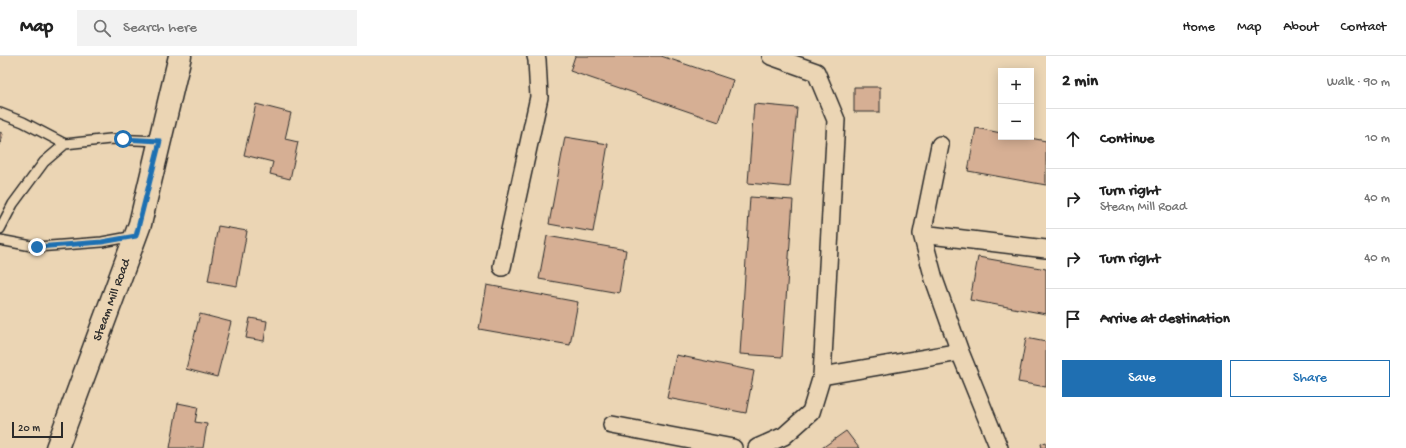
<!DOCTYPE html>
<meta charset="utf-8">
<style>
body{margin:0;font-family:"Gochi Hand",sans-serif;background:#f2f2f2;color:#222}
.controls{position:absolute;right:12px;top:12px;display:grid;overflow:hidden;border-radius:0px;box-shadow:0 2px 10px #0003}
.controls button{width:36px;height:36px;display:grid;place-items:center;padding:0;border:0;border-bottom:1px solid #e0e0e0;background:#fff;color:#222;font:20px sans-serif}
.scale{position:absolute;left:12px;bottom:10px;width:51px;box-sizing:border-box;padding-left:4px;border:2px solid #2b2b2b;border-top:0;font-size:11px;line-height:14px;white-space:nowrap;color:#2b2b2b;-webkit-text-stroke:3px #ebd5b4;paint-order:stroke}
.stop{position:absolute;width:12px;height:12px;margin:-9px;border:3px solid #1f6fb2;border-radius:50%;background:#fff}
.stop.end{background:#1f6fb2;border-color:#fff;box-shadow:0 1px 4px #0008}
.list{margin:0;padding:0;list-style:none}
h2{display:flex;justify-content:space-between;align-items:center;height:52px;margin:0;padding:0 16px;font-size:17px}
h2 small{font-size:13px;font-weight:400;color:#767676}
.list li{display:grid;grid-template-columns:26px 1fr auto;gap:12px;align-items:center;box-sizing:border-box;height:60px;padding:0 16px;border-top:1px solid #e0e0e0}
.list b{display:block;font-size:15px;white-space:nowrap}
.list p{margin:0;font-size:13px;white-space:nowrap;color:#767676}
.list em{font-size:13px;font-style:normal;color:#767676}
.actions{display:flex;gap:8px;padding:12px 16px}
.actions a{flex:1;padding:9px 0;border:1px solid #1f6fb2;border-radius:0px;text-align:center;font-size:14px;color:#1f6fb2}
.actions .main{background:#1f6fb2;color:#fff}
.icon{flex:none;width:22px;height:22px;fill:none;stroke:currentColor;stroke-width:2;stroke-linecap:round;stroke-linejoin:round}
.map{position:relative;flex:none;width:1046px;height:392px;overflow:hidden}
header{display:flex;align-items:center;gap:24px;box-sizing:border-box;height:56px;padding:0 20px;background:#fff;border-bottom:1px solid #e0e0e0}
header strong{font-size:19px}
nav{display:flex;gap:22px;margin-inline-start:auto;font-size:14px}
.search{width:280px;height:36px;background:#f2f2f2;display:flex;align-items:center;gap:10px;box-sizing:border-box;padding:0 14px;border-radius:0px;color:#767676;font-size:15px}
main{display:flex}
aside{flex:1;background:#fff}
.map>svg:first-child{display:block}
.building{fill:#d6af94;stroke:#2b2b2b}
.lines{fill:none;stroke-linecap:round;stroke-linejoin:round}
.service-casing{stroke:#2b2b2b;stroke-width:12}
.minor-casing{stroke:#2b2b2b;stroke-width:20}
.tertiary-casing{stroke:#2b2b2b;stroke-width:25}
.service{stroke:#ebd5b4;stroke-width:9}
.minor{stroke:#ebd5b4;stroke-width:17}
.tertiary{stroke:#ebd5b4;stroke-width:22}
.route{stroke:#1f6fb2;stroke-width:5}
.labels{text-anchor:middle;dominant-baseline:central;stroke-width:3;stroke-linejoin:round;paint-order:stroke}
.street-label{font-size:13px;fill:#2b2b2b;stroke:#ebd5b4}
</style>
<header>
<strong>Map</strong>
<div class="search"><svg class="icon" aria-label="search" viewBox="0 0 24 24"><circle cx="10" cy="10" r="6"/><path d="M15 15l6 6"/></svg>Search here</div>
<nav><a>Home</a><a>Map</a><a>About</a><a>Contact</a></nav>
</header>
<main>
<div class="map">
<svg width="1046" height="392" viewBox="0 0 1046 392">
<rect width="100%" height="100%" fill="#ebd5b4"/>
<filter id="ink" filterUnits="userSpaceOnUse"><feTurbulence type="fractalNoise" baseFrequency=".025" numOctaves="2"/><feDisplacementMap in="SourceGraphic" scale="8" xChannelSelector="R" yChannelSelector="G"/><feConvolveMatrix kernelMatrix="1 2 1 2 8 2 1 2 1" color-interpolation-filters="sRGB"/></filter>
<g filter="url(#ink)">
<path class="building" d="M575,0h86l72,24 -14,42 -149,-51z
M854,31h26v25h-26z
M256,48l35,9 -6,26 13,3 -8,37 -20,-5 3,-12 -29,-7z
M754,48l43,4 -7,79 -42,-4z
M976,72l25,5v4h24l21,4v44l-78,-14z
M0,76l3,2 -3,11z
M565,81l43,7 -15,88 -44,-8z
M750,141l43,3 -11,157 -42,-3z
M218,170l29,5 -10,55 -29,-5z
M547,180l79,14 -7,43 -80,-14z
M978,201l68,12v45l-76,-14z
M487,229l91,17 -8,43 -91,-16z
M200,258l31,8 -14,55 -31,-8z
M250,262l17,3 -3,20 -18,-3z
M1026,282l20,4v45l-28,-5z
M676,299l78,16 -8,42 -79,-15z
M178,347l20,4 -3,15 12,2 -4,24h-33z
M846,375l13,17h-37z
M1046,386v6h-4l-1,-4z"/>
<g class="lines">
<g class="service-casing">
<path id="service" d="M0,57l23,9 42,22
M0,173l13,-25 31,-42 21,-18 45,-5 50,2
M0,184l37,7 65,-5 33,-6"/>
</g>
<g class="minor-casing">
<path id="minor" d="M940,89l-18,89 12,45 26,73 39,96
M922,178l124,15
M502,211l37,-170 -2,-37 -1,-4
M822,320l138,-24
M612,369l121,23
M757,392l27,-12 27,-24 11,-36 14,-256 -20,-48 -45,-16"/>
</g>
<g class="tertiary-casing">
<g id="tertiary">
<path id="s1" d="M57,392l83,-224 40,-168"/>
</g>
</g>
<use href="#service" class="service"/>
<use href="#minor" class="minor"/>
<use href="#tertiary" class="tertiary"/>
</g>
</g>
<g class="lines" filter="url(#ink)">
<path class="route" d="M37,191l65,-5 34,-6 24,-95 -37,-2"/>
</g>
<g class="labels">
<g class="street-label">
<text stroke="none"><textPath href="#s1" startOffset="158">Steam Mill Road</textPath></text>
</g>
</g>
</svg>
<div class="controls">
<button>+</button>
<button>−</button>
</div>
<div class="scale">20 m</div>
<div class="stop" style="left:123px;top:83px"></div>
<div class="stop end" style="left:37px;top:191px"></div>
</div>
<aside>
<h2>2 min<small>Walk · 90 m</small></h2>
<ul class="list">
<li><svg class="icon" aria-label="ahead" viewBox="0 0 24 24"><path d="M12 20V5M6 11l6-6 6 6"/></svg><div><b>Continue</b></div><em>10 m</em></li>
<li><svg class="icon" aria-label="right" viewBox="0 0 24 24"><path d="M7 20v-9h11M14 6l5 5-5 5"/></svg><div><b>Turn right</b><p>Steam Mill Road</p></div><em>40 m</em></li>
<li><svg class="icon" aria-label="right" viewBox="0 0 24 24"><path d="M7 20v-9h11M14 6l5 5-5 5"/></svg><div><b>Turn right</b></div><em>40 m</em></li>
<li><svg class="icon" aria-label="arrive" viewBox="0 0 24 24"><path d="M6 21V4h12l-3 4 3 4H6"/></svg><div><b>Arrive at destination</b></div></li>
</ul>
<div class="actions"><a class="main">Save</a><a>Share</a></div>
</aside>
</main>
